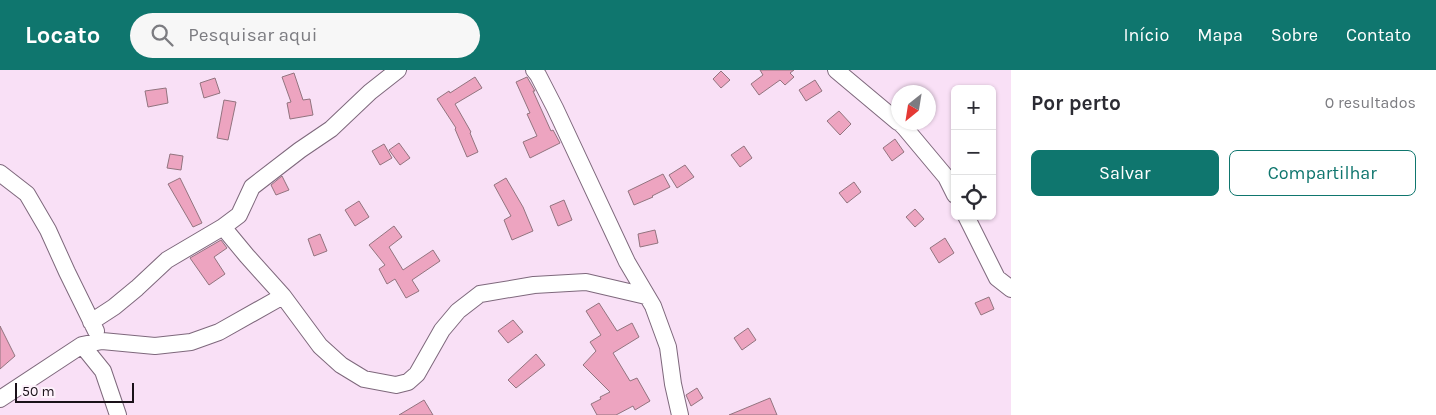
<!DOCTYPE html>
<html lang="pt">
<meta charset="utf-8">
<style>
body{margin:0;font-family:Karla,sans-serif;background:#f7f7f7;color:#2b2b33}
.controls{position:absolute;right:15px;top:15px;display:grid;overflow:hidden;border-radius:8px;box-shadow:0 1px 4px #0004}
.controls button{width:45px;height:45px;display:grid;place-items:center;padding:0;border:0;border-bottom:1px solid #e1e1e2;background:#fff;color:#2b2b33;font:25px sans-serif}
.compass{position:absolute;left:891px;top:15px;width:45px;height:45px;border-radius:50%;background:#fff;box-shadow:0 1px 4px #0004;rotate:210deg}
.scale{position:absolute;left:15px;bottom:12px;width:119px;box-sizing:border-box;padding-left:5px;border:2px solid #1a1119;border-top:0;font-size:14px;line-height:18px;white-space:nowrap;color:#1a1119;-webkit-text-stroke:4px #fdf2fb;paint-order:stroke}
.list{margin:0;padding:0;list-style:none}
h2{display:flex;justify-content:space-between;align-items:center;height:65px;margin:0;padding:0 20px;font-size:21px}
h2 small{font-size:16px;font-weight:400;color:#7c7c81}
.actions{display:flex;gap:10px;padding:15px 20px}
.actions a{flex:1;padding:11px 0;border:1px solid #0f766e;border-radius:8px;text-align:center;font-size:18px;color:#0f766e}
.actions .main{background:#0f766e;color:#fff}
.icon{flex:none;width:28px;height:28px;fill:none;stroke:currentColor;stroke-width:2;stroke-linecap:round;stroke-linejoin:round}
.map{position:relative;flex:none;width:1011px;height:345px;overflow:hidden}
header{display:flex;align-items:center;gap:30px;box-sizing:border-box;height:70px;padding:0 25px;background:#0f766e;color:#fff}
header strong{font-size:24px}
nav{display:flex;gap:28px;margin-inline-start:auto;font-size:18px}
.search{width:350px;height:45px;background:#f7f7f7;display:flex;align-items:center;gap:12px;box-sizing:border-box;padding:0 18px;border-radius:28px;color:#7c7c81;font-size:19px}
main{display:flex}
aside{flex:1;background:#fff}
.map>svg:first-child{display:block}
.building{fill:#eda4c0;stroke:#92747f}
.lines{fill:none;stroke-linecap:round;stroke-linejoin:round}
.minor-casing{stroke:#7e687c;stroke-width:18}
.minor{stroke:#fff;stroke-width:16}
</style>
<header>
<strong>Locato</strong>
<div class="search"><svg class="icon" aria-label="search" viewBox="0 0 24 24"><circle cx="10" cy="10" r="6"/><path d="M15 15l6 6"/></svg>Pesquisar aqui</div>
<nav><a>Início</a><a>Mapa</a><a>Sobre</a><a>Contato</a></nav>
</header>
<main>
<div class="map">
<svg width="1011" height="345" viewBox="0 0 1011 345">
<rect width="100%" height="100%" fill="#f9e0f6"/>
<path class="building" d="M760,0h34l-4,3 4,4 -9,8 -5,-5 -21,15 -8,-11 12,-9z
M721,1l9,9 -9,8 -8,-9z
M294,3l9,27 7,-1 3,16 -23,4 -3,-16 4,-1 -9,-25z
M475,7l7,11 -27,16 16,28 -1,1 8,19 -11,5 -12,-28 1,-1 -19,-29 12,-8 1,2z
M527,7l8,14h-2l18,40 2,-1 7,13 -30,15 -7,-16 14,-6 -10,-22 3,-1 -14,-31z
M215,8l5,15 -16,5 -4,-15z
M815,10l7,11 -16,10 -7,-11z
M166,18l2,15 -20,4 -3,-16z
M224,30l12,2 -8,38 -11,-2z
M839,41l12,13 -11,11 -13,-14z
M895,69l9,13 -12,9 -9,-13z
M399,73l11,15 -10,7 -11,-15z
M384,74l8,14 -12,7 -8,-14z
M744,76l8,12 -12,9 -9,-12z
M170,84l13,2 -2,14 -14,-2z
M685,95l9,12 -17,11 -8,-13z
M663,104l7,13 -18,9 1,1 -19,8 -6,-14z
M282,106l7,14 -13,5 -5,-10z
M180,108l22,45 -9,4 -25,-43z
M506,108l17,29 10,24 -21,9 -8,-20 7,-4 -17,-31z
M854,112l7,10 -14,11 -8,-10z
M564,130l8,20 -14,6 -8,-20z
M359,131l10,16 -14,9 -10,-16z
M915,139l9,10 -9,8 -9,-10z
M394,156l8,11 -13,10 14,23 30,-20 7,11 -28,19 7,11 -13,7 -11,-19 -8,5 -8,-15 6,-4 -16,-20z
M655,160l3,13 -18,4 -2,-13z
M320,164l7,17 -13,5 -6,-17z
M945,168l9,15 -15,10 -9,-15z
M221,170l6,8 -13,9 11,17 -16,11 -19,-27z
M989,227l5,12 -13,6 -6,-12z
M599,233l18,28 15,-8 7,14 -26,16 17,28 7,-3 13,23 -15,9 -2,-4 -17,9h-19l-6,-11 10,-5 -1,-2 10,-5 -27,-27 13,-14 -6,-9 11,-7 -15,-24z
M513,250l10,12 -15,11 -10,-12z
M0,256l15,30 -15,13z
M748,258l8,12 -14,10 -8,-12z
M536,284l9,11 -29,23 -8,-8z
M697,318l6,10 -12,8 -5,-11z
M770,328l7,17h-48z
M424,330l9,15h-34z"/>
<g class="lines">
<g class="minor-casing">
<path id="minor" d="M534,0l4,5 17,33 72,154 26,44 15,41 5,37 7,31
M836,0l62,52
M899,52l6,6 41,49 9,18
M0,103l27,21 21,36 19,42 29,59
M966,146l31,62 14,11
M223,157l24,29 36,40
M91,252l23,-15 23,-19 30,-28 56,-33 16,-12 13,-28 48,-37 31,-21 39,-37 28,-22
M82,275l21,26 15,44
M0,329l82,-54 20,-4 53,5 36,-4 28,-10 64,-36 37,50 21,19 23,14 32,6 12,-3 9,-8 25,-44 16,-19 22,-17 54,-9 52,-3 60,14"/>
</g>
<use href="#minor" class="minor"/>
</g>
</svg>
<div class="controls">
<button>+</button>
<button>−</button>
<button><svg class="icon" aria-label="locate" viewBox="0 0 24 24"><circle cx="12" cy="12" r="6"/><path d="M12 2v4M12 18v4M2 12h4M18 12h4"/></svg></button>
</div>
<svg class="compass" viewBox="-18 -18 36 36"><path d="M0-13l5 13h-10z" fill="#e53935"/><path d="M0 13l5-13h-10z" fill="#7c7c81"/></svg>
<div class="scale">50 m</div>
</div>
<aside>
<h2>Por perto<small>0 resultados</small></h2>
<ul class="list">
</ul>
<div class="actions"><a class="main">Salvar</a><a>Compartilhar</a></div>
</aside>
</main>
